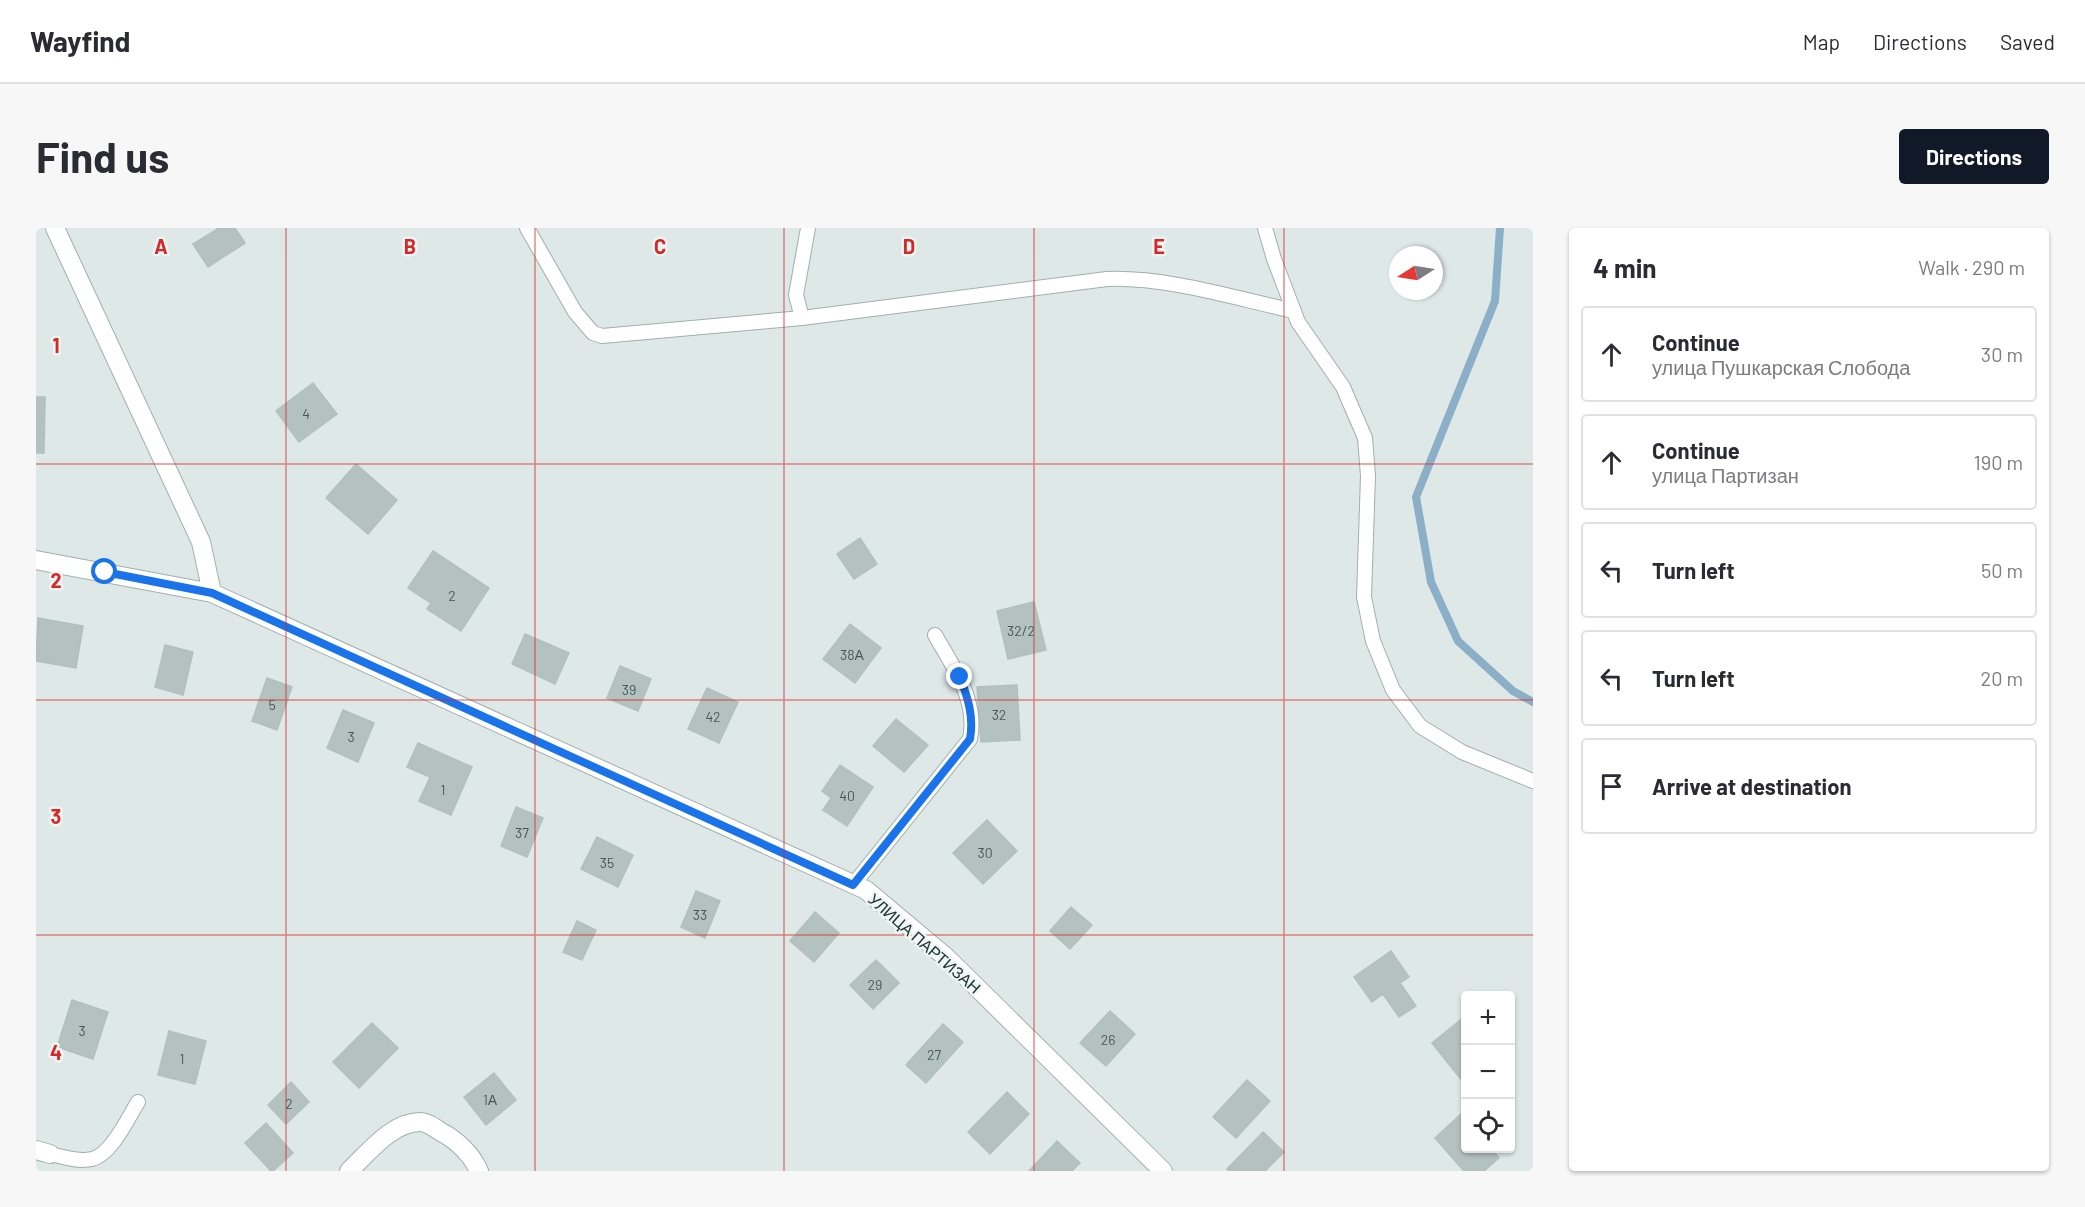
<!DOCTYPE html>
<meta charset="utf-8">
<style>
body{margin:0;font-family:Barlow,sans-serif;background:#f7f7f7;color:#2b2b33}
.controls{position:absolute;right:18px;bottom:18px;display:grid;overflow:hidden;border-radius:6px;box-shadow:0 2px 4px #0004}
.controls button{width:54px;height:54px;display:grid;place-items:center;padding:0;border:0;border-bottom:2px solid #e1e1e2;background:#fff;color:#2b2b33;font:30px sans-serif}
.compass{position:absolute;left:1353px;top:18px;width:54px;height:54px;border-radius:50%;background:#fff;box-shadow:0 2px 4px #0004;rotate:258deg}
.stop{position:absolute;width:18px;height:18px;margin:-14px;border:4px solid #1a73e8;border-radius:50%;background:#fff}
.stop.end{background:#1a73e8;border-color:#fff;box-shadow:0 2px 6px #0008}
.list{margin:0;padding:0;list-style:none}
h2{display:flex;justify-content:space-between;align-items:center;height:78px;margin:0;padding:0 24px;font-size:26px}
h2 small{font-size:20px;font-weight:400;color:#7c7c81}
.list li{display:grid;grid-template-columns:39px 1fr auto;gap:18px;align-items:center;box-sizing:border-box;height:96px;margin:0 12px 12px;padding:0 12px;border:2px solid #e1e1e2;border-radius:6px}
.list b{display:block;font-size:22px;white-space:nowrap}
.list p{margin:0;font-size:20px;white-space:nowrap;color:#7c7c81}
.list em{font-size:20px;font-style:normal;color:#7c7c81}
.icon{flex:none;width:33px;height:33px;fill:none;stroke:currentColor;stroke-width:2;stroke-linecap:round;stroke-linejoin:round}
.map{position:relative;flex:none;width:1497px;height:943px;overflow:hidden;border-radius:6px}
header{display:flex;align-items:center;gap:36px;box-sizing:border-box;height:84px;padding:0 30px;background:#fff;border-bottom:2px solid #e1e1e2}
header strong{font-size:28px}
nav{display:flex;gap:33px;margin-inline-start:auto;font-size:21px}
.intro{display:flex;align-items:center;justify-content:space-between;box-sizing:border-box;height:144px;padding:0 36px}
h1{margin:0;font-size:42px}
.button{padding:15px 27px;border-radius:6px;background:#111827;color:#fff;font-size:21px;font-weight:700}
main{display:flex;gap:36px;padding:0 36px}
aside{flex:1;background:#fff;border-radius:6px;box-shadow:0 2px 4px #0004}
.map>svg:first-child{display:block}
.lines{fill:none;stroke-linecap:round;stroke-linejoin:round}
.stream{stroke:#8bafc7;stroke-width:8}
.building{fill:#b4c2bf;stroke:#b1c0be;stroke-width:1.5}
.lane-casing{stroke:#a2afad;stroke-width:16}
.street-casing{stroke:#a2afad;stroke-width:20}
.lane{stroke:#fff;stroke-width:14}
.street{stroke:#fff;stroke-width:18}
.route{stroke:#1a73e8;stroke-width:8}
.grid{fill:none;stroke:#d62828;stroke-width:1.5;stroke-opacity:0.55}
.labels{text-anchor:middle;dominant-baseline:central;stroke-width:5;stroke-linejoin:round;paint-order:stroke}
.number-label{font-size:14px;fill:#465858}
.street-label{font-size:16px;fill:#213535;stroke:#eef5f3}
.grid-label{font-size:20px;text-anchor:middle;font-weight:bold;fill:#d62828;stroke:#eef5f3;stroke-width:5;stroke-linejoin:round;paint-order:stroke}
</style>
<header>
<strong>Wayfind</strong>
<nav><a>Map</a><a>Directions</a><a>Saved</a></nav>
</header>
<div class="intro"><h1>Find us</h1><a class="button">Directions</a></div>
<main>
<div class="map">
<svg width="1497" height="943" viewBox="0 0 1497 943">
<rect width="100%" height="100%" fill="#dee8e6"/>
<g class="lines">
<path class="stream" d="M1464,0l-5,73 -79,196 15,85 27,59 55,50 20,11"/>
</g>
<path class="building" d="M183,0h16l10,15 -37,24 -15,-23z
M277,155l24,31 -38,28 -23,-31z
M0,169h9l-1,56h-8z
M320,236l41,36 -29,34 -42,-36z
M824,310l17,26 -23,15 -17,-25z
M397,323l56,37 -28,43 -34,-22 4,-6 -23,-15z
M998,374l12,48 -38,9 -11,-48z
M2,390l45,8 -7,42 -40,-7z
M814,396l31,24 -26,35 -32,-24z
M489,406l44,19 -14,31 -43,-20z
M129,417l28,7 -10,43 -28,-8z
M584,438l31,13 -13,32 -31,-13z
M231,450l25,9 -15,43 -25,-9z
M981,457l3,55 -39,2 -4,-55z
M671,460l31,14 -19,41 -31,-14z
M307,482l31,13 -16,39 -31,-14z
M860,491l32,26 -24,27 -31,-26z
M382,515l54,24 -21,48 -32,-14 11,-24 -23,-10z
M804,537l33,22 -26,39 -24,-16 8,-12 -9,-7z
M480,579l27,11 -16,39 -26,-11z
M951,592l30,31 -34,33 -30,-31z
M561,609l36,18 -15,32 -37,-18z
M660,663l24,10 -15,37 -24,-11z
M1035,679l21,18 -22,24 -20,-18z
M779,684l24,21 -25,29 -24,-21z
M541,693l19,9 -14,30 -19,-8z
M1355,723l18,26 -9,6 16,23 -17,11 -16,-23 -11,8 -18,-25z
M840,732l23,23 -26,26 -23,-24z
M36,772l36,12 -15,47 -36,-12z
M1074,783l25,23 -29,32 -26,-23z
M1428,789l2,2v63l-2,1 -32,-40z
M336,795l26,25 -39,40 -26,-26z
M907,796l20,18 -37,41 -20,-18z
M133,803l37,10 -11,43 -37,-9z
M458,845l22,27 -30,25 -22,-28z
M1211,852l23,21 -34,37 -23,-21z
M255,854l18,20 -23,22 -18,-19z
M971,864l22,22 -39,40 -22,-22z
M1425,886l5,5v29h25l8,10 -15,13h-20l-29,-33z
M230,895l27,30 -20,18h-2l-26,-28z
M1227,904l21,20 -19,19h-36l-2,-2z
M1021,913l23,22 -8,8h-43z"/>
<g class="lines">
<g class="lane-casing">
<path id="lane" d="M491,0l48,84 18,21 9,3 200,-18 305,-39c61,-2 127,19 187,32
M1229,0l9,31 24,63 45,65 22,51 3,38 -4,121 9,44 20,49 27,36 42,26 71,29
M766,90l-6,-23 12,-67
M817,657l117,-146c8,-39 -17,-72 -35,-104
M14,926c13,3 28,8 42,5 19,-4 36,-41 46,-57"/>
</g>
<g class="street-casing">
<path id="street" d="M19,0l146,314 11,51
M0,332l176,33 654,297 81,68 216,213
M0,922l14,4
M313,943c19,-18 43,-49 71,-49 7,0 15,6 21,10 16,8 31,23 38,39"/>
</g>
<use href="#lane" class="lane"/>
<use href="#street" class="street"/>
</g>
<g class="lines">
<path class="route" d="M69,344l107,21 641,292 117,-146c4,-22 -2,-41 -10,-62"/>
</g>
<path class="grid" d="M250,0v943M499,0v943M748,0v943M998,0v943M1248,0v943M0,236h1497M0,472h1497M0,707h1497"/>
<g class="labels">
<g class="number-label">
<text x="270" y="185">4</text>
<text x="416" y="367">2</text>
<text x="985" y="402">32/2</text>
<text x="816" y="426">38А</text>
<text x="593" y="461">39</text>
<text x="236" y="476">5</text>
<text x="963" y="486">32</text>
<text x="677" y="488">42</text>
<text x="315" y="508">3</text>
<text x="407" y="561">1</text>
<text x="811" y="567">40</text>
<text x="486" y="604">37</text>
<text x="949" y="624">30</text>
<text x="571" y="634">35</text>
<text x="664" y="686">33</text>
<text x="839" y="756">29</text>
<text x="46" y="802">3</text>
<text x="1072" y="811">26</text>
<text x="898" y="826">27</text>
<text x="146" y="830">1</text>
<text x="454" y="871">1А</text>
<text x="253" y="875">2</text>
</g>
<g class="street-label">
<text transform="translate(889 715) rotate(41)">УЛИЦА ПАРТИЗАН</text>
</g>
</g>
<g class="grid-label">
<text x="125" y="26">A</text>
<text x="374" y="26">B</text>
<text x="624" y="26">C</text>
<text x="873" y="26">D</text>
<text x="1123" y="26">E</text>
<text x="20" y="125">1</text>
<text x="20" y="360">2</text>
<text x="20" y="596">3</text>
<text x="20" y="832">4</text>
</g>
</svg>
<div class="controls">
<button>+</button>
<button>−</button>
<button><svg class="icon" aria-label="locate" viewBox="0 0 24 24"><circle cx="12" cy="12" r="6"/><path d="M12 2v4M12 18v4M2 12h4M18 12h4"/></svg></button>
</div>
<svg class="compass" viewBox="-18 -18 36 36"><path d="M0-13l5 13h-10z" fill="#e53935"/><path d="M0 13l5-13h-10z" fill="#7c7c81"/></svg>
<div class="stop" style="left:69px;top:344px"></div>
<div class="stop end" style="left:924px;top:449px"></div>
</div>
<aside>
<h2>4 min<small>Walk · 290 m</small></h2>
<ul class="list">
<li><svg class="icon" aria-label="ahead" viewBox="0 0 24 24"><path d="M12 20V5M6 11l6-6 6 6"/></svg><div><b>Continue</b><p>улица Пушкарская Слобода</p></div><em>30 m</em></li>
<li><svg class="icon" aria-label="ahead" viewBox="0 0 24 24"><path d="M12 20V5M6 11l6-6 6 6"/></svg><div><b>Continue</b><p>улица Партизан</p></div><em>190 m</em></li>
<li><svg class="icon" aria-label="left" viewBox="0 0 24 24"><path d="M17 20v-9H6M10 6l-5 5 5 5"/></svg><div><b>Turn left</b></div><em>50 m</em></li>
<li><svg class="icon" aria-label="left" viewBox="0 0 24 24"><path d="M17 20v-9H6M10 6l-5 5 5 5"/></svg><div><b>Turn left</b></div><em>20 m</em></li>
<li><svg class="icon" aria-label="arrive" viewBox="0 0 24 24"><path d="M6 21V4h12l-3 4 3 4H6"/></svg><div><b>Arrive at destination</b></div></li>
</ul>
</aside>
</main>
